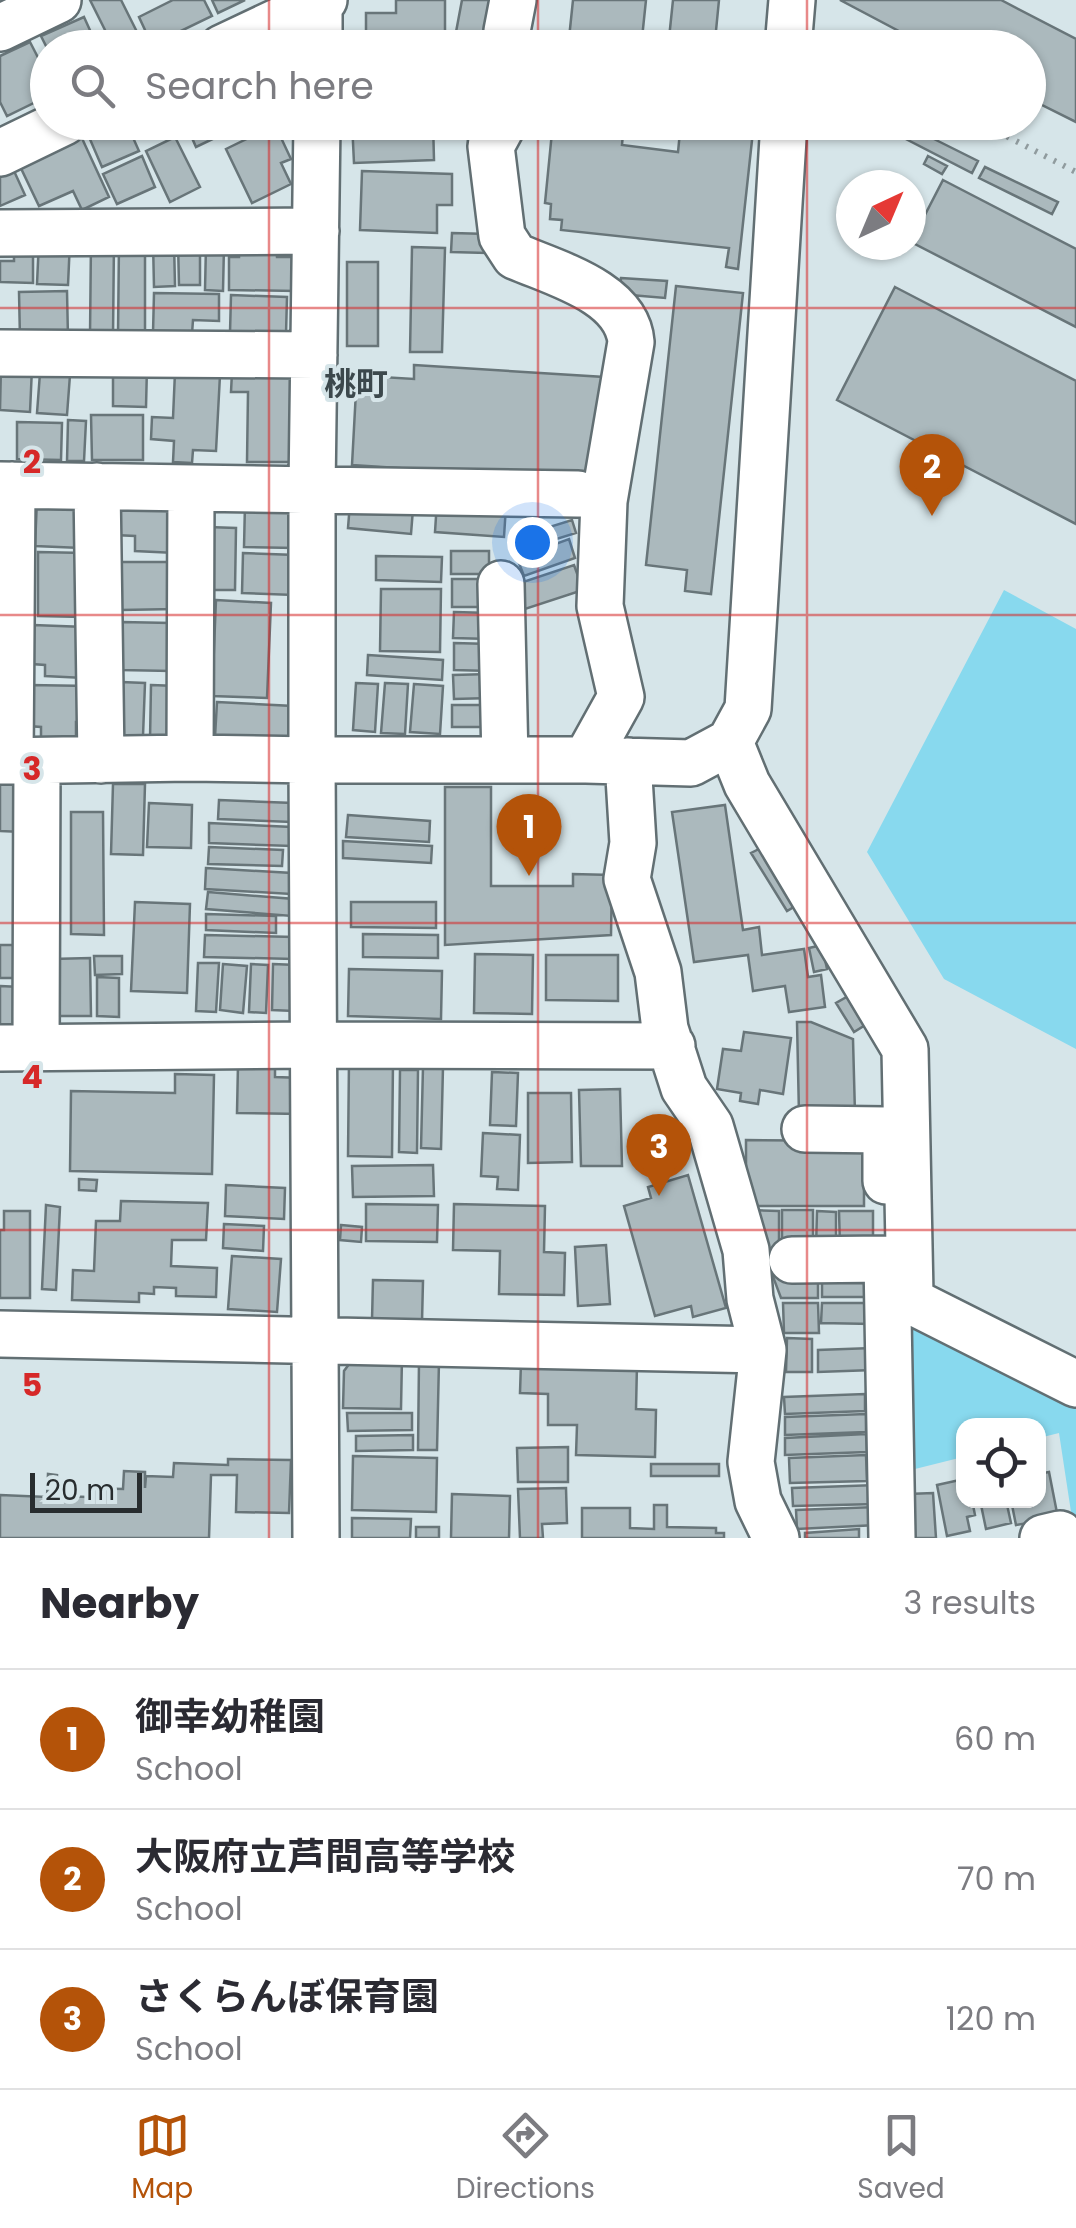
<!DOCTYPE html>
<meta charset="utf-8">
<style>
body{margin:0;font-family:Poppins,"Noto Sans JP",sans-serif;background:#f7f7f7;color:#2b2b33}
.controls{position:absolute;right:30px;bottom:30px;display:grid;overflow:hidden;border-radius:20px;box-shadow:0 2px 8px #0004}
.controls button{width:90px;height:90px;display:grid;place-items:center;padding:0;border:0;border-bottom:2px solid #e1e1e2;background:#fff;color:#2b2b33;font:50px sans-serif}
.compass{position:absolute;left:836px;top:170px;width:90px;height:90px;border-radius:50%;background:#fff;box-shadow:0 2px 8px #0004;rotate:44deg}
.scale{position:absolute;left:30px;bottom:25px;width:112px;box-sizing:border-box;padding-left:10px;border:5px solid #282d2f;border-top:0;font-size:28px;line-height:35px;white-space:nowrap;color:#282d2f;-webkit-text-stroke:8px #d6e5e9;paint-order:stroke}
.you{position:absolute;left:532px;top:542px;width:35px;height:35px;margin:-25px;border:8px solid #fff;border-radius:50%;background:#1a73e8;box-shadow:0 0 0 15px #1a73e833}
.badge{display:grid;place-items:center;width:65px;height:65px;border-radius:50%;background:#b45309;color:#fff;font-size:32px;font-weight:700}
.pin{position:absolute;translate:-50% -82px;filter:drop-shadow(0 2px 5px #0008)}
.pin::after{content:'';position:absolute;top:52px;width:35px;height:30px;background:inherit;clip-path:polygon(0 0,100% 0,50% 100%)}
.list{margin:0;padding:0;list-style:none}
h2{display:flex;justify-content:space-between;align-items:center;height:130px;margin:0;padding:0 40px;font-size:42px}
h2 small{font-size:32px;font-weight:400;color:#7c7c81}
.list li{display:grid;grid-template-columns:65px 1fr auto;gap:30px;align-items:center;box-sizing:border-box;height:140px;padding:0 40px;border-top:2px solid #e1e1e2}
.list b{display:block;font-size:38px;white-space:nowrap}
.list p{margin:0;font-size:32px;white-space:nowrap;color:#7c7c81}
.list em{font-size:32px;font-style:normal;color:#7c7c81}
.icon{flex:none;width:55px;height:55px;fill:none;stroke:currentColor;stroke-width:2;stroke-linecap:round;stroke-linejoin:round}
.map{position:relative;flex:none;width:1076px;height:1538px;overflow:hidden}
.search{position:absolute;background:#fff;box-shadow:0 2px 8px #0004;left:30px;right:30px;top:30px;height:110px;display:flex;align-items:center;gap:25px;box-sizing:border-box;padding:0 35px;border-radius:55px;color:#7c7c81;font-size:38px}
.sheet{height:550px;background:#fff}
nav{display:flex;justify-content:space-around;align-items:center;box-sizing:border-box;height:140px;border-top:2px solid #e1e1e2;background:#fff;font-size:28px;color:#7c7c81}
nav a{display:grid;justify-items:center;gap:5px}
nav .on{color:#b45309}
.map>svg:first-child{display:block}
.green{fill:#88d9ee}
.building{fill:#abb9bd;stroke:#687579;stroke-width:2.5}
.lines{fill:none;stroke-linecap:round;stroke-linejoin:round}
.minor-casing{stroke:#626f73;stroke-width:50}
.path{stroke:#909b9e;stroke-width:6;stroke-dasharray:2.5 8;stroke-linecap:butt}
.minor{stroke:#fff;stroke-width:45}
.grid{fill:none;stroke:#d62828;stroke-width:2.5;stroke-opacity:0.55}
.labels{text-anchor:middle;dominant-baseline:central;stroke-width:8;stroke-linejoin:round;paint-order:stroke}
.neighbourhood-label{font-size:32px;font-weight:bold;fill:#3c484c;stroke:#d6e5e9}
.grid-label{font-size:32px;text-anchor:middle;font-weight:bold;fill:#d62828;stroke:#d6e5e9;stroke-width:8;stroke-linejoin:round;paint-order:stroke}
</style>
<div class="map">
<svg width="1076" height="1538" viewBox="0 0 1076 1538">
<rect width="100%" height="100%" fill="#d6e5e9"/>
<path class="green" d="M1004,590l72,39v420l-132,-70 -77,-127z
M910,1311l166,85v128l-3,1 -14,-92 -20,5 -1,-12h-74l-1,31 -56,14z"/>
<path class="building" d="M90,0h31l24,48h-31z
M173,0h31l8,16 -60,29 -13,-28z
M212,0h33l-27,13z
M396,0h49v48h-79v-35h30z
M462,0h30l-9,48h-30z
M573,0h73l-5,48h-73z
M673,0h46l-4,41 18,2v5h-65z
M840,0h161l75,39v83l-48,-24v-50h-97z
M84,17l14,31h-50v2l-7,-14z
M30,42l18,35v19l-41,20 -7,-14v-46z
M104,122h22l13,29 -37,16 -16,-37z
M185,122h63l-52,25z
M352,122h81l1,38 -80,3z
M439,122h30l-2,14 -29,-6z
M553,122h71l-2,23 56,7 3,-30h73l-16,147 -12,-2 3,-19 -168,-18 1,-10 -12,-1 1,-15 -6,-1z
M275,125l16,34 -10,4 10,21 -39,19 -26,-54z
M908,126l70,35 -6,12 -70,-36z
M80,134l29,63 -27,13 -9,-19 -34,15 -21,-44z
M175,137l25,50 -30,15 -24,-51z
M142,156l13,31 -38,17 -14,-30z
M928,156l19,10 -5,8 -18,-10z
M9,160l16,35 -25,11v-42z
M985,167l73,35 -6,12 -73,-36z
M362,171l90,3v31h-15v28l-77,-3z
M943,180l133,69v78l-165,-85z
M452,233l36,1 -1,19 -36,-1z
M39,240l31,1 -2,44 -31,-1z
M14,241l19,1v41l-33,-1v-21h14z
M91,241h23l-1,95h-23z
M145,242v95l-27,-1 1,-93z
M153,242h21l1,44 -21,1z
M178,243h22v42h-21z
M206,245l18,1 -1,45 -18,-1z
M239,245l37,1 1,11h19v34l-67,-1v-33h10z
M412,247l33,1 -3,104h-32z
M347,262h31v84h-31z
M621,278l46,3 -2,17 -46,-4z
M676,286l67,7 -32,301 -26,-3 2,-21 -41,-5z
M895,287l181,94v143l-239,-124z
M67,291l1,47 -48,1 -1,-47z
M154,293l65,1v27l-26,-1 -1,14 -39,-1z
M231,295l56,2 -1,37 -56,-1z
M1,365l31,3 -2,44 -30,-2z
M414,365l190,12 -6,104 -246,-16 4,-74 25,1 1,-15 32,2z
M113,366l34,1 -1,40 -33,-1z
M175,372l45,3 -4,76 -23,-1 -1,13 -19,-1 1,-21 -23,-2 1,-22 21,1z
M232,372l63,1 -1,89h-47l1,-70h-17z
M40,373l30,2 -3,40 -30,-2z
M91,415h52v45h-51z
M68,420l18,1 -2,40h-17z
M17,422l45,1 -1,37 -44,-1z
M37,500l46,2 -2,46 -46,-2z
M437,501l69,5 -2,31 -69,-5z
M350,503l63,6 -2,25 -63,-6z
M245,504l51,1 -1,43 -51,-1z
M116,505l61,2 -2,46 -40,-2v-15l-20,-1z
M572,520l4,13 -55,17 -4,-13z
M208,527l28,1 -1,62h-28z
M569,539l6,19 -51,18 -7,-18z
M451,551h38v23h-38z
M38,552l46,1 -1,64 -45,-1z
M243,553l53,2 -2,40 -52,-2z
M376,556l66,1 -1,25 -65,-2z
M121,562h54v47l-54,1z
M574,565l9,25 -58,19 -8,-25z
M452,579h38v28h-38z
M381,589h60l-1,63 -60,-1z
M216,600l55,3 -4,95 -55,-2z
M454,612l36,1v26l-37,-1z
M121,622l50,1v48l-50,-1z
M33,625l52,2 -1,51 -39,-2v-11l-13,-1z
M454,643l36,1v27l-36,-1z
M368,655l75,5 -1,20 -75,-5z
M490,674l1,24 -37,1 -1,-24z
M121,682l24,1 -2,53 -25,-1z
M356,683l22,1 -3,48 -22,-2z
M385,683l23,1 -3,50 -24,-1z
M414,684l29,2 -3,48 -30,-2z
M29,685l61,1 -1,36h-13v20l-35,-1v-14l-13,-1z
M151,685l26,1 -1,55 -26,-1z
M217,702l76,4 -1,35 -77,-4z
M452,705h40l1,22h-41z
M0,781l23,1 -1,50 -22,-1z
M113,784h32l-2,71 -32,-1z
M445,787h46v99h82v-12l39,1 -1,60 -166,10z
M219,800l74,3 -1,19 -74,-3z
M149,803l43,2 -1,43 -44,-1z
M725,805l18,125 16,-3 3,28 42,-6 4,28 13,-2 4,32 -36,5 -4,-26 -32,5 -5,-36 -54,7 -22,-150z
M71,812h32l1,123 -33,-1z
M348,815l82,6 -1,21 -83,-5z
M209,823l83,4v19l-83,-3z
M343,841l89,5 -1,17 -88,-5z
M209,847l74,3 -1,16 -74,-2z
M761,848l36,57 -10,6 -36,-58z
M206,868l86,5 -1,21 -86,-5z
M208,892l86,7 -2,17 -86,-7z
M135,902l55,2 -3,89 -56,-2z
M351,902h85v26l-85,-1z
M206,914l70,2v17l-70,-3z
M363,934l75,1v23l-75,-1z
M205,935l89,2v22l-90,-2z
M0,945h17l1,33h-18z
M822,945l5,24 -13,3 -5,-24z
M475,954l58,1 -1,59 -58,-1z
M546,955h72v46l-72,-1z
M94,956h28v18l-27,1z
M90,958l1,58h-38l-1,-57z
M198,963h21l-3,49 -20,-1z
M223,964l24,2 -4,47 -23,-3z
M251,964l17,1 -2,48 -17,-1z
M273,964l23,1 -2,46 -22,-1z
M349,969l93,2 -1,48 -93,-3z
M97,977l22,1v39l-22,-1z
M0,986l20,1 -2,38h-18z
M852,994l18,28 -16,10 -18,-29z
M797,1022h14l42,17 2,75 -56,1z
M744,1032l47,6 -8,56 -23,-4 -2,14 -18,-3 1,-8 -24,-4 6,-40 18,2z
M349,1060l44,1 -1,96 -44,-1z
M238,1064l37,1v12l28,1 -1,36 -65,-1z
M423,1067h20l-2,82 -20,-1z
M400,1070h18l-1,83 -18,-1z
M492,1072l26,1 -2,53 -26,-1z
M175,1074l39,1 -2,99 -142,-3 1,-80 104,2z
M620,1089l2,77h-41l-2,-76z
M528,1093h43l1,69 -44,1z
M483,1133l37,2 -2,55 -21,-1 1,-12 -17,-1z
M746,1140l127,1 -9,34v31h-118z
M433,1165l1,31 -81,1 -1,-31z
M688,1175l38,133 -33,9 -2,-11 -36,10 -31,-110 27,-8 -3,-11z
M79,1179l18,1 -1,11 -17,-1z
M226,1185l59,3 -1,31 -59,-3z
M121,1201l87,2 -2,37h-34l-1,26 46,2 -1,29 -40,-1v-8l-22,-1v7l-15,-1v9l-67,-2 1,-30 21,1 2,-50h24z
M366,1204l72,1 -1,37 -71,-1z
M454,1204l91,2 -1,46 21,1 -1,42 -65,-1 1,-43 -47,-1z
M46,1205l14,2 -4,83 -14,-1z
M751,1210l28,1v29l8,11 -23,7z
M782,1210h31v40l-22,-1 -9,-9z
M4,1211h26v87h-30v-68h4z
M817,1211l19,1v37l-20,-1z
M839,1211h34v26l-10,10h-23z
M224,1224l40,2 -1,25 -40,-3z
M341,1225l21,2 -1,15 -21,-2z
M606,1245l4,59 -32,2 -3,-59z
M232,1256l49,3 -4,53 -49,-3z
M769,1266h17l32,9v23h-37z
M822,1278l49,1v18h-49z
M373,1280l50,1 -1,41 -50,-2z
M783,1303h35l1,30h-35z
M822,1303h50v21l-51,-1z
M787,1338l25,1v33h-26z
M872,1348l1,22 -55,2v-22z
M355,1356l47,1 -1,52 -58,-1 1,-37z
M419,1361h20l-2,89h-19z
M521,1362l116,2 -1,45 20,1 -1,47 -79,-2 1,-30h-29v-31l-28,-1z
M865,1394v17l-80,3 -1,-17z
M347,1413h65v17l-64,1z
M866,1414v18l-81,3v-18z
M866,1434l1,18 -82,3v-17z
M413,1435v15l-57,1v-15z
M568,1447v35h-50l-1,-34z
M866,1455l1,26 -77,2 -1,-25z
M353,1456l84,2 -1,54 -84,-2z
M228,1459l63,1 -2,53 -53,-1 1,-37h-26l-2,63h-209v-43l47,2 1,-23 9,1 -1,21 33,1v-9l34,1 1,-18 21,1v16l1,-12 27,1 1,-14 54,2z
M651,1464h68v12h-68z
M1049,1472l9,46 -42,7 -5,-25h27v-26z
M964,1479v21h8l3,15 -8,2 3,14 -23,5 -10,-51z
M877,1485v19l-84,2 -1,-18z
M566,1488l1,35 -25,1 1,14h-23l-2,-49z
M933,1493l3,45h-25l-3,-44z
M452,1494l58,2 -1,42h-58z
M980,1500h26l5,23 -25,6z
M654,1505h13v22l49,1v5h8v5h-142v-30h48v20l24,1z
M876,1507l1,18 -80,4 -1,-19z
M352,1518l59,1 -1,19h-58z
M416,1527h23v11h-23z
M859,1529v9h-54v-5z"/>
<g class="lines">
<g class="minor-casing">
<path id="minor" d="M319,0v48
M0,28l58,-28
M222,48l102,-48
M508,48l-1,-17 6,-31
M788,48l4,-48
M504,122l-13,24 11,90 13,20c39,17 112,36 116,86l-27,159 -4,105 21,91 -35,63
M0,153l64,-31
M0,233l316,-2
M0,353l314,2
M0,485l578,9
M97,486l4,274
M501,584l4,176
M730,742l17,42 158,265 5,246 5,8 161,81
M190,758l1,-270
M0,761l190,-3 122,2v-271l5,-367
M10,761l2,-276
M628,761l5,82 -6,36 31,93 7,57 19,59 26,38 36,124 4,49 13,51 -12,112 7,39 18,37
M0,1048l313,-3 359,1
M36,1048l1,-287
M805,1129l81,1v51
M792,1260l95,-1
M887,1260l5,278
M0,1334l763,16
M316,1538l-4,-778h274l105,3 39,-21 18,-33 36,-587
M1043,1538l17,-4"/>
</g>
<path class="path" d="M979,122l97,50"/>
<use href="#minor" class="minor"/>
</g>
<path class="grid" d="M269,0v48M538,0v48M807,0v48M269,122v1416M538,122v1416M807,122v1416M0,308h1076M0,615h1076M0,923h1076M0,1230h1076"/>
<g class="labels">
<g class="neighbourhood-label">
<text x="356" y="383">桃町</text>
</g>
</g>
<g class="grid-label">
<text x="32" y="473">2</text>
<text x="32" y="780">3</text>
<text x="32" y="1088">4</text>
<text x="32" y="1396">5</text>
</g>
</svg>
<div class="controls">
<button><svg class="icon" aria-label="locate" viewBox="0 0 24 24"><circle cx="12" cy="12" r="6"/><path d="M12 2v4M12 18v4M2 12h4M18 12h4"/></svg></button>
</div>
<svg class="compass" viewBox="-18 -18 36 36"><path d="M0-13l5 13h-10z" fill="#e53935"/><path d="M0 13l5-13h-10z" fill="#7c7c81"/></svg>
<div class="scale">20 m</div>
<div class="you"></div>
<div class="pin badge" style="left:529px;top:876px">1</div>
<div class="pin badge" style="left:932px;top:516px">2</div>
<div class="pin badge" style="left:659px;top:1196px">3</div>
<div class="search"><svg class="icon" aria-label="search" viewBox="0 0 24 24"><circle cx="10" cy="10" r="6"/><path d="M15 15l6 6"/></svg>Search here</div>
</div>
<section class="sheet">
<h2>Nearby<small>3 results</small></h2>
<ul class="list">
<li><span class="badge">1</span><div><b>御幸幼稚園</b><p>School</p></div><em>60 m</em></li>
<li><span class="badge">2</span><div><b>大阪府立芦間高等学校</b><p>School</p></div><em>70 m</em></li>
<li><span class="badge">3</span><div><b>さくらんぼ保育園</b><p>School</p></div><em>120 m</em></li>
</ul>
</section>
<nav>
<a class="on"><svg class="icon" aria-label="map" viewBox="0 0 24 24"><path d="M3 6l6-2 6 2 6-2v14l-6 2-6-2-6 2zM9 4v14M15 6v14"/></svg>Map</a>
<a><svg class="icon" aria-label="directions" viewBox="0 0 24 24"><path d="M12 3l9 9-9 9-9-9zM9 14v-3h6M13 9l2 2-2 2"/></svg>Directions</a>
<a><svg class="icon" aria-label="saved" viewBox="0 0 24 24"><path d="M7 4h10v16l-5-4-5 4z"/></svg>Saved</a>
</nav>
